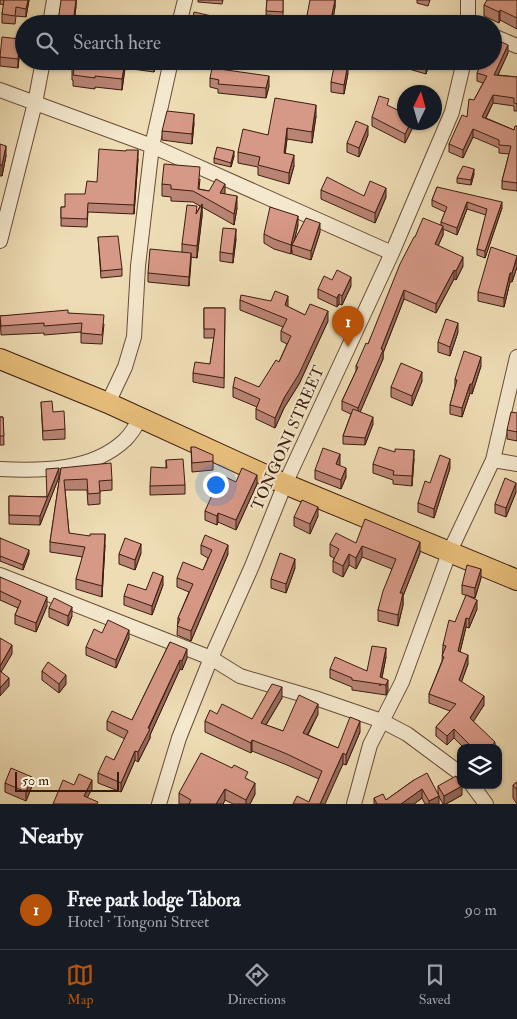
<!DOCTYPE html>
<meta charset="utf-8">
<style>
body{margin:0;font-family:"IM FELL Double Pica",serif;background:#20242c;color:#f1f3f6}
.controls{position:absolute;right:15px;bottom:15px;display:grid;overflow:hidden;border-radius:10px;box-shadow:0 1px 4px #0004}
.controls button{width:45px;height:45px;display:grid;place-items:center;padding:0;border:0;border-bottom:1px solid #363941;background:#171b24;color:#f1f3f6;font:25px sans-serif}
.compass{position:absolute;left:397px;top:85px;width:45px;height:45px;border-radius:50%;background:#171b24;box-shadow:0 1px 4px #0004;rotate:5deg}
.scale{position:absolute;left:15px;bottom:12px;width:104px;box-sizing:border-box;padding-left:5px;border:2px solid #3c1c0f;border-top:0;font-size:14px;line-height:18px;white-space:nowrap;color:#3c1c0f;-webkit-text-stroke:4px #f4e8ce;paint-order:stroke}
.you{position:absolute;left:215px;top:484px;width:18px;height:18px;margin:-12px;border:4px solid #fff;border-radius:50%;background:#1a73e8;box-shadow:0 0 0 8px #1a73e833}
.badge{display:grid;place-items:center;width:32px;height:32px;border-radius:50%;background:#b45309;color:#fff;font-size:16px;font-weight:700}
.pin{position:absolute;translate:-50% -41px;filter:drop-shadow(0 1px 2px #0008)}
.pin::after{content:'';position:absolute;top:26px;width:18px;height:15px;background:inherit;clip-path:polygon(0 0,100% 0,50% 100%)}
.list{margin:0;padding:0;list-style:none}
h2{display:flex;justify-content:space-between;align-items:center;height:65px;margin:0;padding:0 20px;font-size:21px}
h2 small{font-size:16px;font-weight:400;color:#9ea1a6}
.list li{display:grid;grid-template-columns:32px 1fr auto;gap:15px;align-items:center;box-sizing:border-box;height:80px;padding:0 20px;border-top:1px solid #363941}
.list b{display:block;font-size:19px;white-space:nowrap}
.list p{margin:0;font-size:16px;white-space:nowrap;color:#9ea1a6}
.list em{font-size:16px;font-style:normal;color:#9ea1a6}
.icon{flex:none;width:28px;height:28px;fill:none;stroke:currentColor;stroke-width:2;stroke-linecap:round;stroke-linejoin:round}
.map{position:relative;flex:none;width:517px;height:804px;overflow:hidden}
.search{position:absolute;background:#171b24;box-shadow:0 1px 4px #0004;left:15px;right:15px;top:15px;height:55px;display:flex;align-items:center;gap:12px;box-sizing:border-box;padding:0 18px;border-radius:28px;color:#9ea1a6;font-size:19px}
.sheet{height:145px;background:#171b24}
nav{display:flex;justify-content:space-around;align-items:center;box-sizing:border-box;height:70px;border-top:1px solid #363941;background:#171b24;font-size:14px;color:#9ea1a6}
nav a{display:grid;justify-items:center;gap:2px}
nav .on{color:#b45309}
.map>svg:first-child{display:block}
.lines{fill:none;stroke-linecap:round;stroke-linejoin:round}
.minor-casing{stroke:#684c38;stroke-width:16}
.highway-casing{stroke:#3c1c0f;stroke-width:22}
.minor{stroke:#f4e8ce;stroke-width:14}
.highway{stroke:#e7be7a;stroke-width:20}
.wall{fill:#b98474;stroke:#3c1c0f}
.shaded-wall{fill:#966b5e;stroke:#3c1c0f}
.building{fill:#d79987;stroke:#3c1c0f}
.labels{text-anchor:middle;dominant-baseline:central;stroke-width:4;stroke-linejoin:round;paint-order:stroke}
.street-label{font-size:16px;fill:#3c1c0f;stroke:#f4e8ce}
</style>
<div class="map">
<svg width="517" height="804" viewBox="0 0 517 804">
<rect width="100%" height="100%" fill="#eedcb4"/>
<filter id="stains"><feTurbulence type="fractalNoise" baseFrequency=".004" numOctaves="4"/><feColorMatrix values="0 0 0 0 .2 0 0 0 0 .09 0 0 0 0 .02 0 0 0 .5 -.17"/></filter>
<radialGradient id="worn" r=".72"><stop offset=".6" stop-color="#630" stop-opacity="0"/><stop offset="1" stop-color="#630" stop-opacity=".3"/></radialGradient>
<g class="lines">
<g class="minor-casing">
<path id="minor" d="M468,0v24
M50,24l4,-24
M179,24l6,-24
M493,36l24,10
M0,90l152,56 240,107
M0,241l35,-138 8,-42
M108,403l17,-36 9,-30 4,-71 14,-120 19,-85
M493,460l24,4
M0,469c42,2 92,2 125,-29 6,-6 11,-14 15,-22
M0,575l211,83 29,18 78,23 64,22 25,13 54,40
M472,785l14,19
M159,804l20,-66 32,-80 41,-92 33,-82 107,-231 60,-141 12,-51
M354,804l16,-59 32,-63 47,-129 44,-93 24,-103"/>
</g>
<g class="highway-casing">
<path id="highway" d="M0,359l108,44 177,81 232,96"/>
</g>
<use href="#minor" class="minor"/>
<use href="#highway" class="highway"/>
</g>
<path class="wall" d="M0,0h29l-3,17 -10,-1 -1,8 -13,-1v-9l2,-9 -4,-1z
M76,0v6l-2,18h-16v-3z
M198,0h25l-1,4 -24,-2z
M267,0h16v16l-17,-1z
M335,0v7l-3,17h-25v-9z
M417,0h13l-2,6 -11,-3z
M517,0v29l-17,-9 -1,3 -15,-7v-11z
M20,48l-2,20 -18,-2v-9z
M508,53l-10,22 19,2v34h-3v-5l-21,-3 -7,15 28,12 3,-4v65l-15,-2v-8l7,-27 -10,-1v-5l-26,-11 -10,21 -14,-6v-8l18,-27 7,-17 9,-17 -6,-2v-8z
M73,61h83l-2,11 -29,-4 -3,22 -27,-3v2l-22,-3v-6h-1v-11z
M388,61h42l-4,13 -38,-11z
M348,73l-4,21 -13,-2v-10z
M210,78l59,8 -3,12 -48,-5v-4l-8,-2z
M316,116l-4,27 -25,-4 -2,14 9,13 -5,18 -31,-9v-8l-20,-4v-11l30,-17z
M372,117l41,5v5l-8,16 -33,-17z
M194,123l-2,21 -30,-4v-9z
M368,135l-9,22 -12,-5v-9z
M0,144l6,12 -4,20h-2z
M234,156l-3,11 -17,-4v-5z
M138,159l-4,55 -46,-2 -1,15 -26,-1v-19h4l20,-13 12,-12z
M474,174l-3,11 -14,-2v-5z
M200,179l-1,10 26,5 12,14 -3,17 -32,-18v9l-5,42 -6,-1 -2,29 -41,-4v-9l34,-21v-8l18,-38 -7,-4 -22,-1v-4l-9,-1v-12z
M437,187l65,21 -17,50 -8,-3v-6l9,-34 -19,-6 -10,26 -14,-6v6l-5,10 25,21 -7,14 -2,-1 -18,34 -32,-14 -21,54v6l-23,53 13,12 -8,21 -22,-1v-8l8,-22 -9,-4v-9l14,-30v-5l12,-22 47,-107 26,-12v-3l4,-10 -13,-6v-6z
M321,190l43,6 22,1 -11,26 -54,-24z
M298,225l-4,16 26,-9 -9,28 -19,-6v-4l-1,4 -17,-5 -10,-6v-9z
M98,237l24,32v7l-21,2z
M236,239l-3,24 -13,-2v-9z
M517,256v11l-5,15h-2l-6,25 -26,-6v-9z
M332,280l19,6 -9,19 -3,-1 -2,3 -19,-9v-9z
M240,300l48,7 17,8 23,6 -29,63 -15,24 -9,20 -19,-9v-10l1,-2 -24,-10v-10h26l20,-25 8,-18 -6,-3v-10l2,-4 -43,-17z
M204,308h21l-1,80 -31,-6v-9l17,-9 4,-26h-10z
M68,313l36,11 -2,20 -21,-1v-11l-37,3v-2l-43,2 -1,-19z
M458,332l-8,24 -12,-4v-10z
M481,366l-9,28 -2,-1 -8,24 -12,-3v-9l5,-18v-8z
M422,381l-10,25 -21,-9v-10z
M41,402l12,10 12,17v10l-22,1z
M517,413v28l-10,-2v-9z
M0,417h3l1,28h-4z
M191,447l22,14v9l-21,2z
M414,459l-2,27 -19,-2v-4l-20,-7v-9z
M166,460l19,25v9l-35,1v-9l16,-18z
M340,464l-1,2 7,11 -5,12 -26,-10v-9z
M61,468l51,12v10l-12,1v13l-12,1 -1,-15h-22l4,43 36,12 -3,52 -26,-8v-10l7,-22 -33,-5v-10z
M450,468l-16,50 -16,-6v-9l12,-20z
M59,477l-19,48 -31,-1v-28l37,1z
M257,484l-21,46 -18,-8 -1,3 -12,-5v-9z
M516,492l-10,25 -11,-4v-9z
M318,516l-8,18 -16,-8v-9z
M0,538l29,16 -6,16 -23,-9z
M356,543l64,10 -17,43v9l-5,21 -20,-5v-11l14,-41 -30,-12 -6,12 -7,-4 -6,12 -10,-5v-11l1,-3 -4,-2v-12z
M201,545l27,9 -37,87 -14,-6 1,-17 11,-26 -12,-5v-9l26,-8 5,-12 -7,-4z
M141,553l-6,17 -16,-6v-10z
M295,568l-9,25 -15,-5v-9z
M0,577l47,29 -11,26 -21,-8v-9l3,-7 -18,-8z
M481,578l-6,20 -13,-4v-9z
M163,585l-11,30 -28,-10v-9z
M49,608l23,8 -4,10 -19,-9z
M477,609l-8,19 -3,-1 -6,25 8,12 -7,18 23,23 -11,16 22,27h-31l-10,-10 -7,7 -11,-9v-9l14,-16 -21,-8v-9l13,-33 1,-16 12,-23z
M102,633l27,5 -13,30 -30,-13v-8z
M170,642l17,16 -5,12 -2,-1 -30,66v3l-12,24 -3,-2 -14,32 -23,-9v-10l16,-13 11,-21 -18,-9v-9l25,-1z
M386,657l-4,21 6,12 -2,5 -34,-5v-3l-22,-9v-9l37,2z
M42,671l24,13 -7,9 -17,-13z
M282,698l-16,27 17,6 35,-17 -10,21 30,13 22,-16 -14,33 -3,-1 -34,38 10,-23 -32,-14 -35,-14 -1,2 -46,-21v-11l12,-7 35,5z
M248,779l7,15 -5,10h-17l-8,-4 -2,4h-44v-11z
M414,780l25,24h-14l-3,-6 -8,6h-40v-6l12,2z
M517,782v22l-4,-6v-13z
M5,783l27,3 -6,15 -21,-9z
M438,786l24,9 -16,9h-3l-5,-9z"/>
<path class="shaded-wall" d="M28,0h1l-3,17v-8z
M76,0v6l-2,18h-1z
M335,0v7l-3,17h-2z
M500,10v10l-1,3v-11z
M20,39v9l-2,20v-9z
M508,45v8l-14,30v-8z
M125,61v7l-3,22v-11z
M154,61h2l-2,11z
M427,61h3l-4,13v-9z
M348,64v9l-4,21v-9z
M269,76v10l-3,12v-10z
M493,95v8l-11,22v-8z
M316,105v11l-4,27v-11z
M194,114v9l-2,21v-10z
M411,122h2v5l-8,16v-9z
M368,126v9l-9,22v-9z
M287,128v11l-3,25v-11z
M473,129v8l-10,21v-8z
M6,146v10l-4,20v-11z
M138,150v9l-4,55v-9z
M234,151v5l-3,11v-4z
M294,155v11l-5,18v-11z
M474,169v5l-3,11v-5z
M225,184v12l-5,-3z
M386,188v9l-11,26v-10z
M237,196v12l-3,17v-11z
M467,202v7l-10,26v-7z
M502,202v6l-17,50v-7z
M202,204v12l-5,42v-12z
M298,216v9l-5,21 -1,-1 -1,9v-9z
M320,223v9l-9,28v-9z
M443,226v9l-8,18v-9z
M236,229v10l-3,24v-9z
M191,253v10l-2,23v-9z
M463,257v9l-7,14v-9z
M517,258v9l-5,15v-9z
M454,270v9l-18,34v-9z
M510,273v9l-6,25v-9z
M351,277v9l-9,19v-9z
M404,290v9l-21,54v6l-25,58v-9z
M339,294v10l-2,3v-9z
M288,296v10l-3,9v-10z
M328,311v10l-29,63 -15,24 -9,20v-10l9,-20z
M458,323v9l-8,24v-9z
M481,357v9l-9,28v-10z
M422,372v9l-10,25v-10z
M470,384v9l-8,24v-9z
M373,417v7l-8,21v-7z
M414,450v9l-2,27v-10z
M340,454v10l-4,10v-10z
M450,459v9l-16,50v-9z
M59,468v9l-19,48v-9z
M346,468v9l-5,12v-9z
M257,475v9l-21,46v-10z
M516,483v9l-10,25v-9z
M318,507v9l-8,18v-10z
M218,513v9l-1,3v-9z
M105,534v11l-3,52v-11z
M420,542v11l-17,43v9l-5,21v-11l2,-22z
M141,544v9l-6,17v-10z
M228,545v9l-37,87v-10z
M362,546v11l-6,12v-11z
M29,550v4l-6,16v-5z
M349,554v11l-6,12v-11z
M295,559v9l-9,25v-9z
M481,569v9l-6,20v-10z
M163,576v9l-11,30v-9z
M47,597v9l-11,26v-9z
M477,600v9l-8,19v-9z
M72,607v9l-4,10v-10z
M466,618v9l-8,33v-9z
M129,630v8l-13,30v-8z
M12,645v9l-12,20v-8z
M386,648v9l-6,29v-9z
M187,649v9l-5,12v-9z
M468,655v9l-9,25v-9z
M180,660v9l-30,66v3l-12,24v-10z
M66,675v9l-7,9v-9z
M9,678v8l-9,10v-8z
M388,680v10l-2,5v-10z
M282,687v11l-21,35v-10z
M484,696v9l-14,22v-9z
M318,704v10l-15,29v-10z
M360,721v11l-14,33v-10z
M454,729v9l-7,7v-9z
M252,740v11l-1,2v-10z
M495,742v6h-6z
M135,751v9l-14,32v-9z
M343,753v11l-18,40h-5z
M32,777v9l-6,15v-9z
M92,780v9l-8,15v-8z
M255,783v11l-5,10h-4v-4z
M462,786v9l-16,9h-2v-8z
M225,789v11l-2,4h-7z
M422,789v9l-8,6h-13z
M439,796v8h-10v-3z"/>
<path class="building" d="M4,0h24l-2,9 -10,-2 -1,9 -13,-2z
M61,0h15l-3,23 -15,-2z
M267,0h16v12l-17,-1z
M310,0h25l-5,24 -18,-1 1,-6 -6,-2z
M487,0h30v18l-17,-8 -1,2 -15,-7z
M194,12l22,5 -1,7h-23z
M90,19l25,3v2h1h-27z
M2,37l18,2 -2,20 -18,-2z
M493,38l15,7 -14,30 23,2v27l-3,-1v-5l-21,-3 -11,22 32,13 1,-4h2v57l-15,-2 9,-35 -12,-1v-5l-26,-11 -10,21 -14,-6 13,-29 5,2 2,-18 5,1 13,-24 -10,-3 5,-12h11z
M73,61h52l-3,18 -27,-3v2l-22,-3 1,-6h-2z
M413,61h14l-1,4z
M335,62l13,2 -4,21 -13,-3z
M212,68l57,8 -3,12 -48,-4 1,-4 -9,-2z
M379,96l10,3 -2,6 17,8v9h7l-6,12 -33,-17z
M275,98l41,7 -4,27 -25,-4 -3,25 10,2 -5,18 -31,-8 2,-8 -22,-5 5,-23 25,6z
M167,111l27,3 -2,20 -30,-3z
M356,121l12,5 -9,22 -12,-5z
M0,144l6,2 -4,19h-2z
M217,147l17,4 -3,12 -17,-5z
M99,149l27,2v-1h12l-4,55 -46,-2 -1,16 -26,-1v-11h4v-13h20l2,-13 10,1z
M164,164l36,3 -2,22 11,2 7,-12 9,5 -5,9 17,3 -3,18 -41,-23 -22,-2v-4l-9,-1z
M463,166l11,3 -3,11 -14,-2z
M327,177l37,19 6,-15 16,7 -11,25 -54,-23z
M437,187l65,15 -17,49 -8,-2 10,-40 -20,-7 -10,26 -16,-6 6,-15 -15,-7z
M202,204l-5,42 -15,-2 5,-39 10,1 -1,8z
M270,207l28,9 -7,29 -17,-6 -10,-5z
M306,218l14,5 -9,28 -19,-6z
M423,218l20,8 -8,18 28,13 -7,14 -2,-1 -18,34 -32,-14 -23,59 2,1 -25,58 -16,-7 16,-34 -2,-1 10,-23 2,1 32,-80 14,-27h1z
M223,228l13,1 -3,25 -13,-2z
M118,236l4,33 -21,2 -3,-34z
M491,247l26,9 -5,17h-2l-6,25 -26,-6z
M150,249l41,4 -2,24 -41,-4z
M337,270l14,7 -9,19 -3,-2 -2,4 -19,-9 6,-13 8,4z
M275,291l13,5 -3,9 20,10 5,-11 18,7 -29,63 -15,24 -9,20 -19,-9 4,-10 -27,-12 2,-10 24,10 17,-27 3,2 12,-26 -10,-5 6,-12 -47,-19 1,-5 30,6z
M204,308h21l-1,70 -31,-5 2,-11 15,2 5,-35h-11z
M68,310v3l36,2 -2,20 -21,-2 1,-10 -38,3v-3l-43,3 -1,-10z
M446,319l12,4 -8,24 -12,-5z
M464,351l17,6 -9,27h-2l-8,24 -12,-3 7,-25 -2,-1z
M401,363l21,9 -10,24 -21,-9z
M52,401l1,11 11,-1 1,18 -22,2 -2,-29z
M353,409l20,8 -8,21 -22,-2z
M511,412l6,1v19l-10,-2z
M0,417h3l1,19h-4z
M191,447h4l18,8v6l-21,2z
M379,447l16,5v-3l19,1 -2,26 -19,-1 1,-4 -21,-7z
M323,448l17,6 -4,10 10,4 -5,12 -26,-10z
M440,455l10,4 -16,50 -16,-6 7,-22 5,2z
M183,459l2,26 -35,1 1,-19 16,1 -1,-8z
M111,463l1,17 -13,1 1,12 -12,1 -1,-15 -23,1 5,53 21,3v-2h15l-3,52 -26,-7 9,-32 -35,-5 11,-74z
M59,468l-19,48 -31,-1v-19l38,1 -1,-28z
M242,468l15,7 -21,45 -18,-7 -1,3 -12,-5 16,-36 15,7z
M505,478l11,5 -10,25 -11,-4z
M302,500l16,7 -8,17 -16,-7z
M365,519l55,23 -20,51h3l-5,22 -20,-5 5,-19 13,-32 -34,-13 -6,12 -7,-4 -6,12 -10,-5 6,-12 -9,-5 6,-11 20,10z
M205,535l23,10 -37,86 -14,-5 3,-7 -2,-1 15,-34 -16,-6 6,-16 20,8 9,-20 -11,-5z
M0,538l29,12 -6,15 -23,-9z
M125,538l16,6 -6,16 -16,-6z
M280,553l15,6 -9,25 -15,-5z
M467,565l14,4 -6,19 -13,-3z
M153,572l10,4 -11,30 -28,-10 4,-12 18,6z
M0,577l47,20 -11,26 -21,-8 6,-14 -21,-10z
M466,595l11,5 -8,19 -3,-1 -8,33 10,4 -9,25 25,16 -14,22 25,24 -6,6h-16l-19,-19 -7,7 -11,-9 20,-23 -27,-10 15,-37 -2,-1 4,-10 -3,-1 6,-25 6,2z
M54,598l18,9 -4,9 -19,-8z
M108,620l21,10 -13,30 -30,-13 8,-18 8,4z
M0,638l12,7 -12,21z
M170,642l17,7 -5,12 -2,-1 -32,68 2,1 -12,23 -3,-1 -14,32 -23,-10 8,-17 8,4 14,-29 -21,-10 5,-10 20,9z
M372,646l14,2 -6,29 8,3 -2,5 -34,-5v-2l-22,-9 5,-12 32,14z
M48,662l18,13 -7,9 -17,-13z
M0,671l9,7 -9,10z
M272,684l10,3 -21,36 22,8 16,-36 19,9 -15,29 35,15 12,-31 10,4 -14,34 -3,-2 -23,51h-27l4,-8 12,6 13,-31 -35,-17 -35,-14 -1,3 -46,-22 5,-11 7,4 5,-10 30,15z
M201,753l31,15 2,-3 14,7 -3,6 10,5 -9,17 -21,-11 -9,15h-27l2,-4 -12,-7z
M11,768l21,9 -6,15 -21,-9z
M427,773l12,23 -10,5 -7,-12 -21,15h-24l-3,-6 9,-4 3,6 28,-20z
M79,774l13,6 -8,16 14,6 -1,2h-44l10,-24 11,5z
M456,776l5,9 1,1 -18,10 -6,-10z
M517,782v8l-4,-5z"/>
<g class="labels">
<g class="street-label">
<text transform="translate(288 438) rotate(-66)">TONGONI STREET</text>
</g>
</g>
<rect width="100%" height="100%" filter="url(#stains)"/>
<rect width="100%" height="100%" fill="url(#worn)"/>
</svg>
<div class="controls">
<button><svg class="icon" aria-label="layers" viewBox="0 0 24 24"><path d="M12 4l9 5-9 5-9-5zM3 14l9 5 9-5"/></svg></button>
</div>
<svg class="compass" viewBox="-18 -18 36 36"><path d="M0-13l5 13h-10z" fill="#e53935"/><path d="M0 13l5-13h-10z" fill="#9ea1a6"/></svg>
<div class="scale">50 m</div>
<div class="you"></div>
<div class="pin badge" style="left:348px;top:347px">1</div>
<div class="search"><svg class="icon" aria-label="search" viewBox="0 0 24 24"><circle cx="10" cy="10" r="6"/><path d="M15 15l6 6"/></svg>Search here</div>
</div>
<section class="sheet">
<h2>Nearby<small></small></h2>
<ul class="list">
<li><span class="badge">1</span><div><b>Free park lodge Tabora</b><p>Hotel · Tongoni Street</p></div><em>90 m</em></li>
</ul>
</section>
<nav>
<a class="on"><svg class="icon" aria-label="map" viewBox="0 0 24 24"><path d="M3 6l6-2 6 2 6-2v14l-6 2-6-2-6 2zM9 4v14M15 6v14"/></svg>Map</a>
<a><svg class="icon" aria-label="directions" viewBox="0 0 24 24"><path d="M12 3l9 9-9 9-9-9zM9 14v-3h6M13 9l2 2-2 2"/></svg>Directions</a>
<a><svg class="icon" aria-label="saved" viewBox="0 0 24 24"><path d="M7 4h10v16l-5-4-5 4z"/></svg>Saved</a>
</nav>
